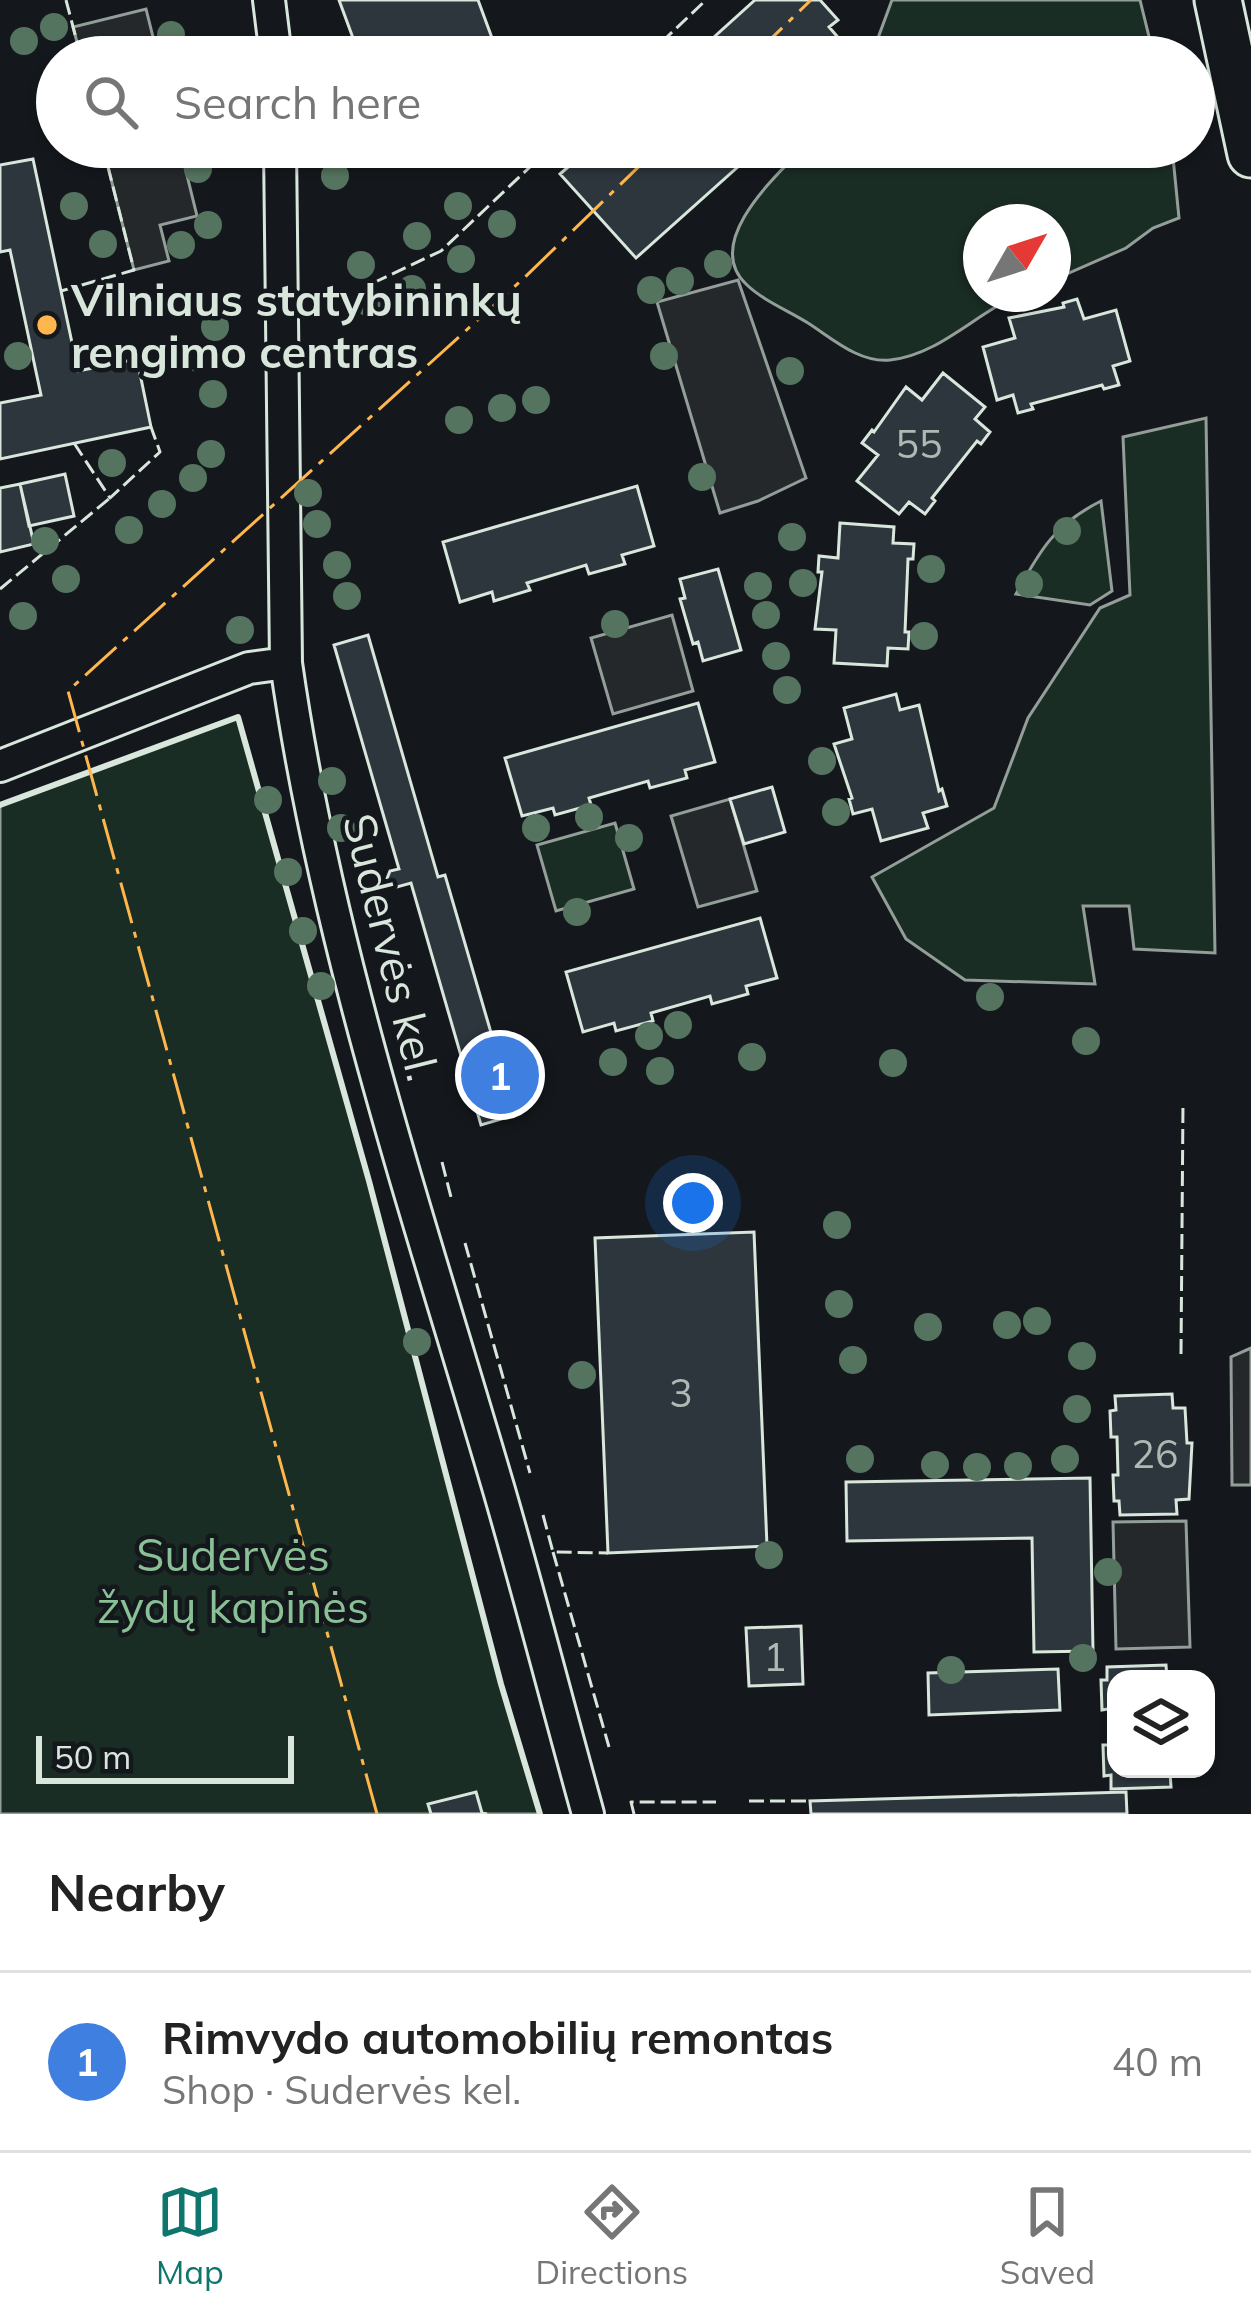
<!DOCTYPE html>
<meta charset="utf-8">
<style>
body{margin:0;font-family:Mulish,sans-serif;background:#f2f2f2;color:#222}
.controls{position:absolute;right:36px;bottom:36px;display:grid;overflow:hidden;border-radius:24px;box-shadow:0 3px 9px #0004}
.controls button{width:108px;height:108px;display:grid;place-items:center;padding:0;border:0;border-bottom:3px solid #e0e0e0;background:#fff;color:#222;font:60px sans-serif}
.compass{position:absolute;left:963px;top:204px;width:108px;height:108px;border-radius:50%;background:#fff;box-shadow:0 3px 9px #0004;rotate:51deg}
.scale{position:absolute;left:36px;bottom:30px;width:258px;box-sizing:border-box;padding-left:12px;border:6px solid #d8e6dc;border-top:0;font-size:33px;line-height:42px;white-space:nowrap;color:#d8e6dc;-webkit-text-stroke:9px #14181c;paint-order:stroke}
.you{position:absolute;left:693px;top:1203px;width:42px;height:42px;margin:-30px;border:9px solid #fff;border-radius:50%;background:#1a73e8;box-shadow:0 0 0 18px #1a73e833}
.badge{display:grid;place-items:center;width:78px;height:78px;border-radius:50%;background:#0f766e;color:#fff;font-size:39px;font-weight:700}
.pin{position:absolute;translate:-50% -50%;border:6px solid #fff;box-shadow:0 3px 12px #0006}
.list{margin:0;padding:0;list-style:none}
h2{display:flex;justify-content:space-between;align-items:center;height:156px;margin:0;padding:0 48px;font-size:51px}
h2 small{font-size:39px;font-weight:400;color:#767676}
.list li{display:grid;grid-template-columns:78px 1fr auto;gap:36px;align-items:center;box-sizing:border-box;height:180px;padding:0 48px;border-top:3px solid #e0e0e0}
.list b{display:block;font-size:45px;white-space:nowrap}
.list p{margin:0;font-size:39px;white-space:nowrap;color:#767676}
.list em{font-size:39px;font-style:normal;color:#767676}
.icon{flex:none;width:66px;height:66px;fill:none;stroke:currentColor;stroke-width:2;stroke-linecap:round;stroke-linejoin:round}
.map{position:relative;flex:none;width:1251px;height:1814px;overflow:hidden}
.search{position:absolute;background:#fff;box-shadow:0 3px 9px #0004;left:36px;right:36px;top:36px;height:132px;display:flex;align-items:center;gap:30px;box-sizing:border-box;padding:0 42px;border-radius:66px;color:#767676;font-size:45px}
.sheet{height:336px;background:#fff}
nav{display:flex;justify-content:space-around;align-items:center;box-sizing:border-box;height:168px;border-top:3px solid #e0e0e0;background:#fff;font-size:33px;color:#767676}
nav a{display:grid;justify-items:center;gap:6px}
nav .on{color:#0f766e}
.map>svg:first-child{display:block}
.green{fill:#1a2d24;stroke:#939e99;stroke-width:3}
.parking{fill:#24282b;stroke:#939e99;stroke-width:3}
.building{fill:#2c363c;stroke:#d8e6dc;stroke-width:3}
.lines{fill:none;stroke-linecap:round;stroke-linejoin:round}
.minor-casing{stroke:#d8e6dc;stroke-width:36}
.secondary-casing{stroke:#d8e6dc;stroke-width:51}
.minor{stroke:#14181c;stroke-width:30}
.secondary{stroke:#14181c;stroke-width:45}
.fence{stroke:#d8e6dc;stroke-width:3;stroke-dasharray:15 6;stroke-linecap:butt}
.wall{stroke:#d8e6dc;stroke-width:6}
.power{stroke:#ffb74d;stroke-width:3;stroke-dasharray:42 9 6 9;stroke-linecap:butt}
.tree{fill:#55745f}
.poi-dot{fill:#ffb74d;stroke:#14181c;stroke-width:4.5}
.labels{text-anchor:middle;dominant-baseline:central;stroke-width:9;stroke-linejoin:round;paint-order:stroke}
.number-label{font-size:39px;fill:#adbab4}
.poi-label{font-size:45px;font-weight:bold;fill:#d8e6dc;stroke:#14181c;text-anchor:start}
.street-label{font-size:45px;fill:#d8e6dc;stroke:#14181c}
.park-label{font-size:45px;fill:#8ac095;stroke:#14181c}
</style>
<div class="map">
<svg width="1251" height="1814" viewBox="0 0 1251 1814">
<rect width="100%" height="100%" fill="#14181c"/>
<path class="green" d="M892,0h248l14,57h-283z
M804,147h368l7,71 -26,10 -27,20 -73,32v-58h-72v72h39c-44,19 -81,61 -130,66 -31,3 -57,-21 -82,-37 -19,-12 -46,-23 -62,-39 -44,-42 31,-109 58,-137z
M1206,418l9,535 -81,-4 -5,-43h-46l12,78 -130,-4 -59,-41 -34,-62 122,-69 34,-90 72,-110 30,-13 -7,-158z
M1101,501l11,90 -22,14 -74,-11c24,-44 39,-70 85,-93z
M238,717l131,464 132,503 39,130h-540v-1009z
M615,823l19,66 -78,22 -19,-66z"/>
<path class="parking" d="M146,9l12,48h-77l-8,-30z
M103,147h77l17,69 -37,9 9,36 -35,9z
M738,280l68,198 -48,23 -38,12 -63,-211z
M672,615l21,76 -80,23 -22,-76z
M730,799l27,92 -59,16 -27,-91z
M1251,1348v137h-19l-1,-128z
M1186,1521l4,126 -74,2 -3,-127z"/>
<path class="building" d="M339,0h139l21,57h-139z
M755,0h65l18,20 -9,7 26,30h-163z
M591,147h169l-124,111 -76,-84z
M33,159l45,212 59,-12 14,68 -151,32v-56l41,-8 -31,-145 -10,2v-87z
M1077,299l7,20 32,-9 14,51 -17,5 6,19 -15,4 -2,-4 -71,19 2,5 -15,4 -5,-18 -16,5 -14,-53 32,-9 -6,-20 55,-11 -1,-4z
M943,373l42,34 -10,12 15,13 -9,12 -4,-3 -45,57 3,3 -10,13 -16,-12 -10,12 -42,-33 21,-26 -16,-12 10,-13 2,2 32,-45 16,13z
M65,474l9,42 -45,10 -9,-42z
M20,484l14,60 -34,8v-64z
M637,486l17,60 -32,9 3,9 -36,10 -3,-9 -59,18 3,7 -36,11 -2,-9 -32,10 -17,-60z
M840,523l54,4 -1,16 21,1 -1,15h-5l-3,73h4l-1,17 -20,-1 -1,18 -53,-3 2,-33 -21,-1 7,-57h-4l1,-16 19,2z
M718,569l23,81 -38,11 -5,-19 -5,2 -13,-45 5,-1 -5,-19z
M368,635l70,242 7,-2 70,240 -34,10 -70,-242 -14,4 -11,-6 4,-10 9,-2 -65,-224z
M896,694l4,16 19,-5 20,86 3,-2 5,17 -24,7 5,15 -47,13 -9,-32 -19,5 -4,-15 3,-1 -18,-54 18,-5 -8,-31z
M698,703l17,59 -30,8 2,8 -37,10 -2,-7 -59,17 2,7 -36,10 -2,-7 -31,8 -17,-58z
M772,787l13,45 -41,12 -14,-45z
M760,918l17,60 -31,8 2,8 -36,10 -2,-8 -59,17 2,8 -37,10 -2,-8 -31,9 -17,-60z
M754,1232l13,314 -159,7 -13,-315z
M1172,1394l1,14h12l2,35h5l-3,56 -13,1 1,14 -57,1 -1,-14h-5l-1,-26h5l-1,-38h-6l-1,-26 6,-1 -1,-14z
M1090,1478l3,173 -59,1 -2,-114 -185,3 -1,-59z
M801,1626l2,58 -54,2 -3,-58z
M1166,1665l1,14h12h-63v90l67,2 -13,1 1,15 -60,2v-14l-7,1 -1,-31h6l2,-24 -3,-12 -6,1 -1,-30h6v-13z
M1058,1669l2,41 -131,5 -1,-42z
M476,1792l6,21 5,1h-56l-3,-10z
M1126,1792l1,22h-316l-1,-13z"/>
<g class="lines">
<g class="minor-casing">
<path id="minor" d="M269,0l7,57
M280,147l6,516c40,282 133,554 213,827 31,107 59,216 89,324
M0,766l249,-98 37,-5"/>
</g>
<g class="secondary-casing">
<path id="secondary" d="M1218,0l33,154"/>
</g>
<use href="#minor" class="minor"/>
<use href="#secondary" class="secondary"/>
<path class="fence" d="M66,0l15,57
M646,57l60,-57
M373,283l68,-32 110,-104
M61,291l73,-21 -31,-123
M74,443l36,55 50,-46 -9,-25
M0,589l110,-91
M442,1162l10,39
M465,1243l65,230
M1181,1354l2,-251
M543,1515l10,37 55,1
M553,1552l56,195
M749,1801h61
M634,1814l-3,-12h85"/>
<path class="wall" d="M0,805l238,-88 131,464 132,503 39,130"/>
<path class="power" d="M752,57l59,-57
M377,1814l-309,-1123 456,-413 135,-131"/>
</g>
<g class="tree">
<circle cx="54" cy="27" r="14"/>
<circle cx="171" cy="35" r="14"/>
<circle cx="24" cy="41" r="14"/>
<circle cx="198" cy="169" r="14"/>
<circle cx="335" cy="176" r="14"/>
<circle cx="74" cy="206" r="14"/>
<circle cx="458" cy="206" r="14"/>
<circle cx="502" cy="224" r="14"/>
<circle cx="208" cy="225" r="14"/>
<circle cx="417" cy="236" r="14"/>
<circle cx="103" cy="244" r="14"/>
<circle cx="181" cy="245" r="14"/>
<circle cx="461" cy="259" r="14"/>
<circle cx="718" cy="264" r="14"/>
<circle cx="361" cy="265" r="14"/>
<circle cx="680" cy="281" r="14"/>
<circle cx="412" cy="289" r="14"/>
<circle cx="651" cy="290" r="14"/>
<circle cx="368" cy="302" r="14"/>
<circle cx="215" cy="327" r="14"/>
<circle cx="18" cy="356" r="14"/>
<circle cx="664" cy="356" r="14"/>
<circle cx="198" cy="358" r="14"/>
<circle cx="790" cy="371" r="14"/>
<circle cx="213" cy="394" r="14"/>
<circle cx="536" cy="400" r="14"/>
<circle cx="502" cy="408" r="14"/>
<circle cx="459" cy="420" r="14"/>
<circle cx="211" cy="454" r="14"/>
<circle cx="112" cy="463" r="14"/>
<circle cx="702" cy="477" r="14"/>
<circle cx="193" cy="478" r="14"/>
<circle cx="308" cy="493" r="14"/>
<circle cx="162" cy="504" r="14"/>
<circle cx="317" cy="524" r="14"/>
<circle cx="129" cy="530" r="14"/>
<circle cx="1067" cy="531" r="14"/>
<circle cx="792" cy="537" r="14"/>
<circle cx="45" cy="541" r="14"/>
<circle cx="337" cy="565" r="14"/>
<circle cx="931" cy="569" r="14"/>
<circle cx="66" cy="579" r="14"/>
<circle cx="803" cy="583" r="14"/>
<circle cx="1029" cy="584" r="14"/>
<circle cx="758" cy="586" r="14"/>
<circle cx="347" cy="596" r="14"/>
<circle cx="766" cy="615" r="14"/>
<circle cx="23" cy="616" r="14"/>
<circle cx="615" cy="624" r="14"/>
<circle cx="240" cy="630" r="14"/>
<circle cx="924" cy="636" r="14"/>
<circle cx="776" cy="656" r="14"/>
<circle cx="787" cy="690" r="14"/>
<circle cx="822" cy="761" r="14"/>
<circle cx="332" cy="781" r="14"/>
<circle cx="268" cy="800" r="14"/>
<circle cx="836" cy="812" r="14"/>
<circle cx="589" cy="817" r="14"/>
<circle cx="341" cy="828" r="14"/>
<circle cx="536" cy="828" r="14"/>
<circle cx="629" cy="838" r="14"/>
<circle cx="288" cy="872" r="14"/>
<circle cx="577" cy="912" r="14"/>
<circle cx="303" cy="931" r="14"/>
<circle cx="321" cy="986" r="14"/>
<circle cx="990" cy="997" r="14"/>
<circle cx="678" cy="1025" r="14"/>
<circle cx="649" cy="1036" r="14"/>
<circle cx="1086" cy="1041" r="14"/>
<circle cx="752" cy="1057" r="14"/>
<circle cx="613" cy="1062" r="14"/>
<circle cx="893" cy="1063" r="14"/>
<circle cx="660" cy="1071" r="14"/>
<circle cx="837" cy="1225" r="14"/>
<circle cx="839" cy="1304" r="14"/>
<circle cx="1037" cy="1321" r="14"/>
<circle cx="1007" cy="1325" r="14"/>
<circle cx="928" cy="1327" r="14"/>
<circle cx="417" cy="1342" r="14"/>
<circle cx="1082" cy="1356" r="14"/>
<circle cx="853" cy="1360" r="14"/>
<circle cx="582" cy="1375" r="14"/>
<circle cx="1077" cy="1409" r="14"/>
<circle cx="860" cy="1459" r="14"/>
<circle cx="1065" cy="1459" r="14"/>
<circle cx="935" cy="1465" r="14"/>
<circle cx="1018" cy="1466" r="14"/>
<circle cx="977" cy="1467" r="14"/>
<circle cx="769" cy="1555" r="14"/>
<circle cx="1108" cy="1572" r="14"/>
<circle cx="1083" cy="1658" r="14"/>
<circle cx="951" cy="1670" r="14"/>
</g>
<circle class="poi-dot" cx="47" cy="325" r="12"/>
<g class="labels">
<g class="number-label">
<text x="919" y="443">55</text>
<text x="681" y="1392">3</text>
<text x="1155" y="1453">26</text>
<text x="775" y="1656">1</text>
</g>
<g class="poi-label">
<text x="71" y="299">Vilniaus statybininkų<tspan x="71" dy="52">rengimo centras</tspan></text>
</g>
<g class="street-label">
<text transform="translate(392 947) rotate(76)">Sudervės kel.</text>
</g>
<g class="park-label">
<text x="233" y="1554">Sudervės<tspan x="233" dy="52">žydų kapinės</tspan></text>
</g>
</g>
</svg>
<div class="controls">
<button><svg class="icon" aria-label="layers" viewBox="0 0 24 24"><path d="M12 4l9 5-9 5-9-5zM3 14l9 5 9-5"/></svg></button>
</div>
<svg class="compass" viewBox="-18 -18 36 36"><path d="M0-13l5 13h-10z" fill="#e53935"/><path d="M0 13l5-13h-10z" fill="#767676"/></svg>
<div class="scale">50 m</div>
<div class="you"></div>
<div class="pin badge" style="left:500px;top:1075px;background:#3f7fe0">1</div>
<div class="search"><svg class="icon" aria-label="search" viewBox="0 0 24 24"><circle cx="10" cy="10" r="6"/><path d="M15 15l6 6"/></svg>Search here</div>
</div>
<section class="sheet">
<h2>Nearby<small></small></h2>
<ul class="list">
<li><span class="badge" style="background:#3f7fe0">1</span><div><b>Rimvydo automobilių remontas</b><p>Shop · Sudervės kel.</p></div><em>40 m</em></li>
</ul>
</section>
<nav>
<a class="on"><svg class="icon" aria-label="map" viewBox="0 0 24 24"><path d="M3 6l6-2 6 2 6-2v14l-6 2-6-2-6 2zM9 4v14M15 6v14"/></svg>Map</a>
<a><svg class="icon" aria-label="directions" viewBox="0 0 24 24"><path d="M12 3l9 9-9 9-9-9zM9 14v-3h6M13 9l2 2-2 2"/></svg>Directions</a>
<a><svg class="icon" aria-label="saved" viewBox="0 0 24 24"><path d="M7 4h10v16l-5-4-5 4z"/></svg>Saved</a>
</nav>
